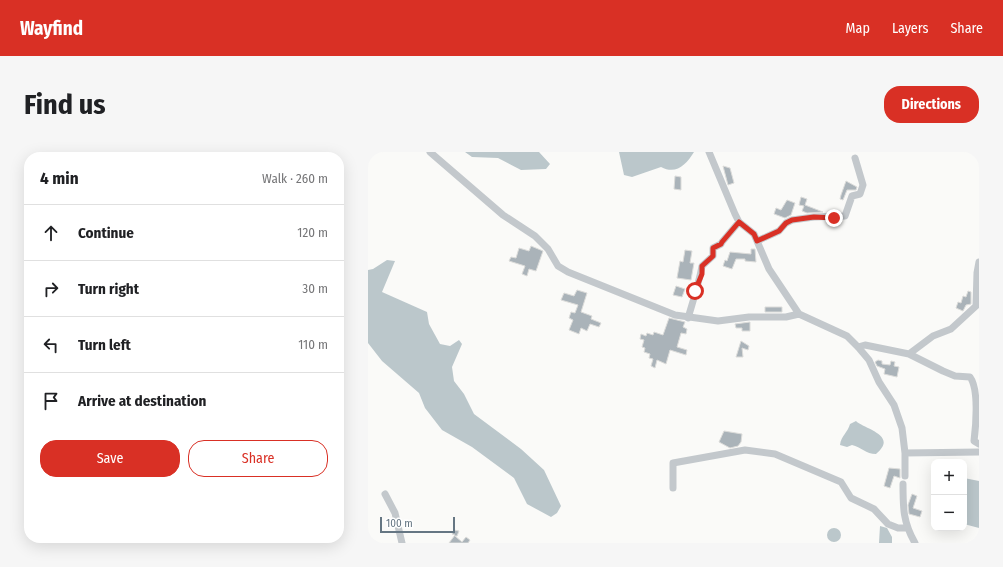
<!DOCTYPE html>
<meta charset="utf-8">
<style>
body{margin:0;font-family:"Fira Sans Condensed",sans-serif;background:#f6f6f6;color:#202124}
.controls{position:absolute;right:12px;bottom:12px;display:grid;overflow:hidden;border-radius:8px;box-shadow:0 4px 16px #0002}
.controls button{width:36px;height:36px;display:grid;place-items:center;padding:0;border:0;border-bottom:1px solid #e0e0e0;background:#fff;color:#202124;font:20px sans-serif}
.scale{position:absolute;left:12px;bottom:10px;width:75px;box-sizing:border-box;padding-left:4px;border:2px solid #657683;border-top:0;font-size:11px;line-height:14px;white-space:nowrap;color:#657683;-webkit-text-stroke:3px #fff;paint-order:stroke}
.stop{position:absolute;width:12px;height:12px;margin:-9px;border:3px solid #d93025;border-radius:50%;background:#fff}
.stop.end{background:#d93025;border-color:#fff;box-shadow:0 1px 4px #0008}
.list{margin:0;padding:0;list-style:none}
h2{display:flex;justify-content:space-between;align-items:center;height:52px;margin:0;padding:0 16px;font-size:17px}
h2 small{font-size:13px;font-weight:400;color:#757577}
.list li{display:grid;grid-template-columns:26px 1fr auto;gap:12px;align-items:center;box-sizing:border-box;height:56px;padding:0 16px;border-top:1px solid #e0e0e0}
.list b{display:block;font-size:15px;white-space:nowrap}
.list em{font-size:13px;font-style:normal;color:#757577}
.actions{display:flex;gap:8px;padding:12px 16px}
.actions a{flex:1;padding:9px 0;border:1px solid #d93025;border-radius:16px;text-align:center;font-size:14px;color:#d93025}
.actions .main{background:#d93025;color:#fff}
.icon{flex:none;width:22px;height:22px;fill:none;stroke:currentColor;stroke-width:2;stroke-linecap:round;stroke-linejoin:round}
.map{position:relative;flex:none;width:611px;height:391px;overflow:hidden;border-radius:16px}
header{display:flex;align-items:center;gap:24px;box-sizing:border-box;height:56px;padding:0 20px;background:#d93025;color:#fff}
header strong{font-size:19px}
nav{display:flex;gap:22px;margin-inline-start:auto;font-size:14px}
.intro{display:flex;align-items:center;justify-content:space-between;box-sizing:border-box;height:96px;padding:0 24px}
h1{margin:0;font-size:28px}
.button{padding:10px 18px;border-radius:16px;background:#d93025;color:#fff;font-size:14px;font-weight:700}
main{display:flex;gap:24px;padding:0 24px}
aside{flex:1;background:#fff;border-radius:16px;box-shadow:0 4px 16px #0002}
.map>svg:first-child{display:block}
.water{fill:#bbc7cb}
.building{fill:#aab3b9;stroke:#dcdcda}
.lines{fill:none;stroke-linecap:round;stroke-linejoin:round}
.minor{stroke:#c3c8cc;stroke-width:7}
.route{stroke:#d93025;stroke-width:5}
</style>
<header>
<strong>Wayfind</strong>
<nav><a>Map</a><a>Layers</a><a>Share</a></nav>
</header>
<div class="intro"><h1>Find us</h1><a class="button">Directions</a></div>
<main>
<aside>
<h2>4 min<small>Walk · 260 m</small></h2>
<ul class="list">
<li><svg class="icon" aria-label="ahead" viewBox="0 0 24 24"><path d="M12 20V5M6 11l6-6 6 6"/></svg><div><b>Continue</b></div><em>120 m</em></li>
<li><svg class="icon" aria-label="right" viewBox="0 0 24 24"><path d="M7 20v-9h11M14 6l5 5-5 5"/></svg><div><b>Turn right</b></div><em>30 m</em></li>
<li><svg class="icon" aria-label="left" viewBox="0 0 24 24"><path d="M17 20v-9H6M10 6l-5 5 5 5"/></svg><div><b>Turn left</b></div><em>110 m</em></li>
<li><svg class="icon" aria-label="arrive" viewBox="0 0 24 24"><path d="M6 21V4h12l-3 4 3 4H6"/></svg><div><b>Arrive at destination</b></div></li>
</ul>
<div class="actions"><a class="main">Save</a><a>Share</a></div>
</aside>
<div class="map">
<svg width="611" height="391" viewBox="0 0 611 391">
<rect width="100%" height="100%" fill="#fafaf8"/>
<path class="water" d="M97,0h74l11,12 -4,5 -25,1 -23,-12 -26,-1z
M251,0h75c-8,13 -18,23 -33,15l-29,10 -8,-2z
M19,108l8,1 -13,31 45,20 2,12 11,20 10,2 9,-6 3,4 -10,23 2,14 10,13 10,20 47,35 23,21 17,36 -4,7 -6,4 -24,-13 -13,-26 -42,-31 -30,-17 -17,-22 -6,-15 -37,-32 -14,-18v-73l5,-1z
M488,269c8,8 43,14 20,33 -10,0 -15,-7 -24,-9l-5,2 -7,-2c1,-9 8,-13 10,-21z
M596,326l15,3v47l-15,-4z
M512,374l7,2 5,9v6h-13z
M459 383a7 7 0 1 1 14 0a7 7 0 1 1-14 0Z"/>
<path class="building" d="M355,14l7,2 4,15 -6,2z
M307,24l6,1v13l-7,-1z
M478,29l11,6 -1,3h-9l-4,10 -3,-1 1,-4z
M433,45l6,2 -2,6 18,7 -16,1 -5,-2 2,-5 -5,-1z
M419,48l8,3 -4,12 -6,3 -11,-4 2,-6 5,2z
M163,94l12,5 -7,20 -7,-2 -2,7 -5,-2 3,-8 -16,-5 2,-4 5,1 3,-10 10,3z
M383,97h4l1,13 -11,-1v-2h-9l-4,10 -9,-3 2,-6 2,1 3,-9 21,2z
M317,98l7,1 -2,12h4l-3,17 -14,-2 3,-17 3,1z
M308,134l9,3 -3,8 -9,-2z
M209,138l10,3 -6,19 11,4 -1,3 10,4 -2,4 -9,-3 -3,7 -6,-3 -2,6 -10,-4 4,-10 -4,-2 2,-6 4,1 3,-8 -17,-5 3,-7 10,3z
M600,139l3,1v12l-5,1 -3,6 -7,-3 2,-6 3,1 2,-7 3,1z
M397,155h17v5h-17z
M301,166l16,4 -2,5 4,2 -1,5 -5,-1 -4,14 10,3 -1,5 -16,-5 -4,14 -9,-4 -2,8 -4,-2 2,-7 -4,-1 1,-4 -6,-2 1,-4 -3,-1 2,-7 -4,-1 1,-5 5,2 1,-3 6,2 1,-3 9,3z
M382,170v9h-8v-3h-6l-1,-4z
M373,189l8,5 -1,4 -6,-2 1,9h-7z
M510,208l4,1v3l8,1 1,-4 4,1 -1,4 5,1 -2,10 -13,-3 1,-5 -8,-3 -2,-4z
M356,279l18,3 -1,8 -3,4 -8,2 -11,-6z
M521,316l11,1v9l-6,-2 -4,12 -6,-2z
M544,342l5,2 -4,12 9,3 -2,6 -11,-3 -1,-9z
M86,378l5,1 -2,5h-2l7,6 4,-5 4,3 -2,3h-19l6,-8 -3,-1z"/>
<g class="lines">
<path class="minor" d="M62,0l73,63 32,21 13,13 10,17 10,6 107,43 43,6 31,-4h37l13,-3
M341,0l26,62 4,8 15,12 15,35 30,45 48,22 11,11 11,13 10,22 15,23 8,23 3,25v23
M389,89l22,-10 7,-8 6,-3 22,-3 31,-1 7,-20 8,-2 3,-9 -8,-27
M320,166c5,-17 11,-35 14,-52l11,-10v-8l8,-4 1,-2 17,-20
M490,195l7,-2 44,9 34,17 12,5 15,1c9,12 6,48 4,64l5,3
M541,202l24,-18 18,-7 25,-23 1,-33 2,-11
M537,301l74,-1
M535,332c0,24 0,38 12,59
M305,336v-25l72,-13 30,4 66,28 10,16 23,11 14,15 10,4h8
M17,342l10,19 7,30"/>
</g>
<g class="lines">
<path class="route" d="M327,139l7,-17v-8l11,-10v-8l8,-4 1,-2 17,-20 15,12 3,7 22,-10 7,-8 6,-3 22,-3 20,1"/>
</g>
</svg>
<div class="controls">
<button>+</button>
<button>−</button>
</div>
<div class="scale">100 m</div>
<div class="stop" style="left:327px;top:139px"></div>
<div class="stop end" style="left:466px;top:66px"></div>
</div>
</main>
